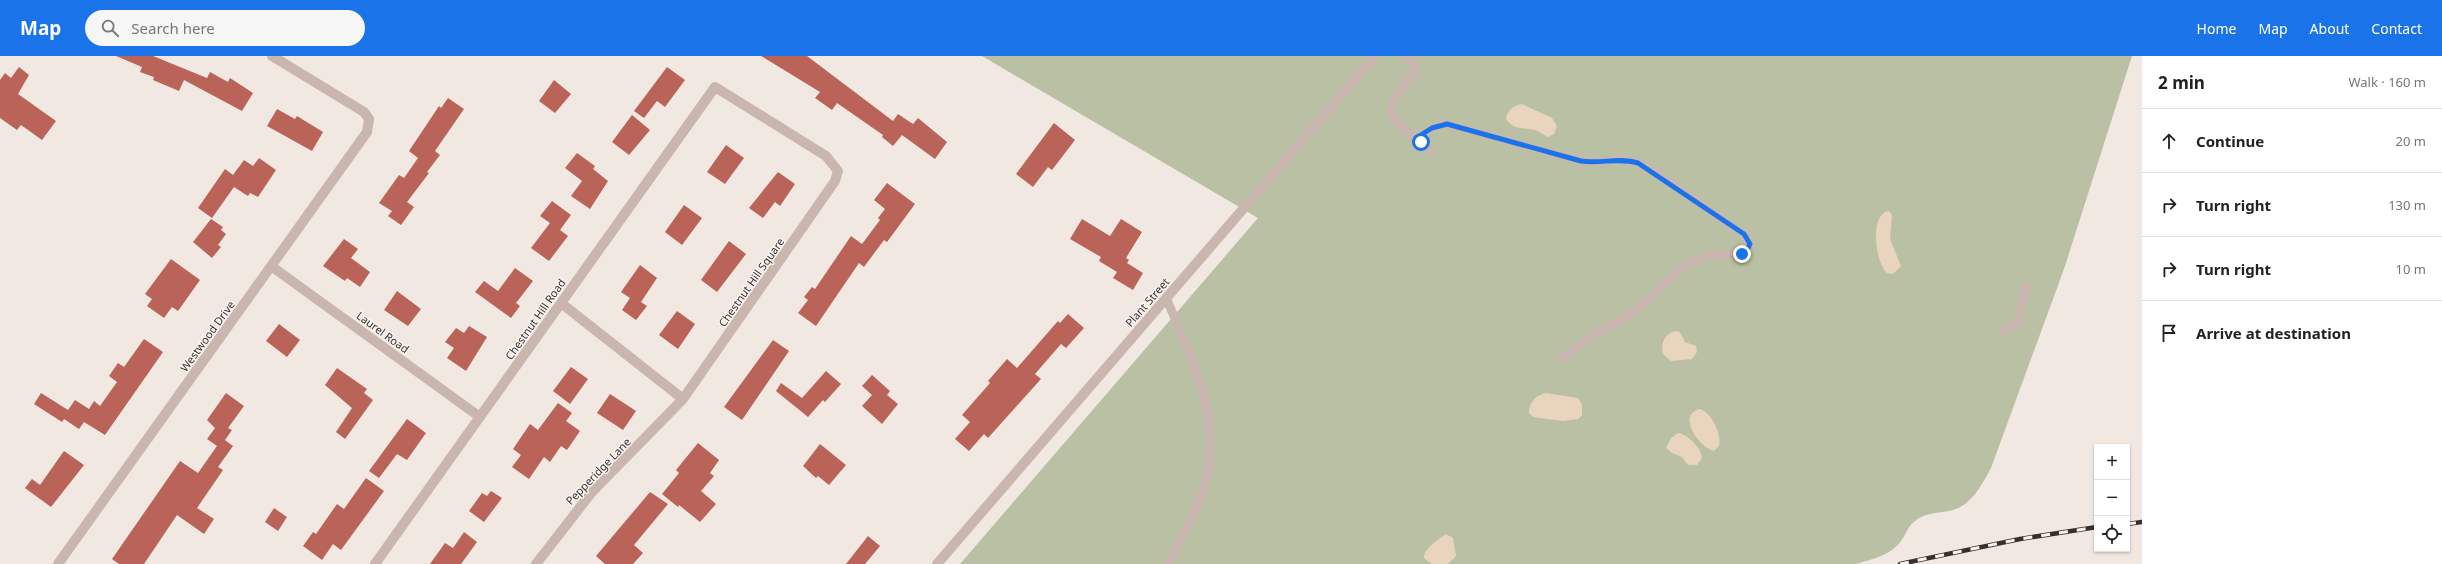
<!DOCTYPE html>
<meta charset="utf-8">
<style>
body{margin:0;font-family:"Noto Sans",sans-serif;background:#f6f6f6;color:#222}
.controls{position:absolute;right:12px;bottom:12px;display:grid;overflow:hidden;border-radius:0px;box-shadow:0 1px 3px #0004}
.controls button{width:36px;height:36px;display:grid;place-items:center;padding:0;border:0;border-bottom:1px solid #e0e0e0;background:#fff;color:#222;font:20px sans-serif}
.stop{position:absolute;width:12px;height:12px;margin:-9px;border:3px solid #1a73e8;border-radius:50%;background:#fff}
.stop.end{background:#1a73e8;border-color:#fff;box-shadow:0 1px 4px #0008}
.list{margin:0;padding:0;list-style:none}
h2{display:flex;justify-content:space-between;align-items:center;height:52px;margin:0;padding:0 16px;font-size:17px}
h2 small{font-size:13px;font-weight:400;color:#767676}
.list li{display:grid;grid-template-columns:26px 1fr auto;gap:12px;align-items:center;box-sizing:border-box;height:64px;padding:0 16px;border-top:1px solid #e0e0e0}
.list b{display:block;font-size:15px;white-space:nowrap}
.list em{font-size:13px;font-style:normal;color:#767676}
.icon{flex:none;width:22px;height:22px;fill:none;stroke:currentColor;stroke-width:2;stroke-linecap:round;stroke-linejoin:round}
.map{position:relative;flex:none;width:2142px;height:508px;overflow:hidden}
header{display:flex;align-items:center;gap:24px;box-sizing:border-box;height:56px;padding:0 20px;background:#1a73e8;color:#fff}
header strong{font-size:19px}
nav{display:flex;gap:22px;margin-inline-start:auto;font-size:14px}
.search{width:280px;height:36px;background:#f6f6f6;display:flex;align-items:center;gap:10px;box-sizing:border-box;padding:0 14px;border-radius:22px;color:#767676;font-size:15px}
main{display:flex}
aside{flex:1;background:#fff}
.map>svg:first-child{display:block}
.green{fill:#bac0a3}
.sand{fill:#e9d4bd}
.building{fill:#ba6358}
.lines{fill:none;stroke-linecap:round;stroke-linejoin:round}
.lane{stroke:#c9b7af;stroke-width:9}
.street{stroke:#c9b7af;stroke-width:10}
.rail-casing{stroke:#392f2c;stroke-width:4.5}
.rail{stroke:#f9f3ef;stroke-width:3;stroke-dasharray:9;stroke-linecap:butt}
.route{stroke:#1a73e8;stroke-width:5}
.labels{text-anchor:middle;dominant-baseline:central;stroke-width:3;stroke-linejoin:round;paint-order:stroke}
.street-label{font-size:11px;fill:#392f2c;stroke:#f9f3ef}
</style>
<header>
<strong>Map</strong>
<div class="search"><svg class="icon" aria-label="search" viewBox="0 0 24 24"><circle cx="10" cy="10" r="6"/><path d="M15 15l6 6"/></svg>Search here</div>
<nav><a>Home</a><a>Map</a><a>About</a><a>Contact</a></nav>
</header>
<main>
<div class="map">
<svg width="2142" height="508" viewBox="0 0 2142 508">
<rect width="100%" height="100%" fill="#f2e8e2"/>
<path class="green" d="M982,0h1150l-68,213 -73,199c-10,18 -20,39 -42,43 -12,2 -24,2 -34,10 -7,5 -9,13 -14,20 -11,15 -29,18 -45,23h-896l298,-346z"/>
<path class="sand" d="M1522,48l30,14 5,8 -3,8 -6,3c-4,-2 -8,-5 -12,-7 -11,-3 -22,1 -30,-11 1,-8 7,-14 16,-15z
M1889,155l3,4 -2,24 11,27 -8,8 -6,-1c-12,-10 -18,-60 2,-62z
M1676,275l4,1 5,10 11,4 1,6 -5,7 -21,2 -8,-7c-3,-10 2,-21 13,-23z
M1546,337l32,5 4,6v11l-4,4 -15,2 -30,-4 -4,-4c0,-11 7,-18 17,-20z
M1700,353c12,4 22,25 19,37l-5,5c-13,-2 -39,-36 -14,-42z
M1678,377c10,1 24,16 24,25l-5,7h-9l-6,-8 -10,-4 -6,-5 5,-10z
M1446,478l7,4 3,18 -8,8h-16l-8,-6c0,-10 14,-18 22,-24z"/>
<path class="building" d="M116,0h37l54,22 3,-6 18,10 2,-4 23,15 -11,18 -58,-31 -5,11 -26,-11 1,-3 -14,-5 2,-5z
M761,0h46l86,65 5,-7 15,10 5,-6 29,24 -12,17 -33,-24 -9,11 -11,-9 1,-2 -46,-32 -5,7 -17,-12 5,-6z
M19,11l10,8 -11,19 38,27 -14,19 -21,-15 -4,5 -17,-12v-38l5,-7 6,5z
M667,11l18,13 -20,27 -8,-6 -13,17 -10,-7z
M554,24l17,14 -16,19 -16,-12z
M448,42l16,11 -29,42 5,4 -13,17 2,1 -22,29 7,5 -13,18 -13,-9 4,-5 -13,-8 20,-28 5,3 14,-20 -9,-7 30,-45 2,2z
M277,53l18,10 2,-3 26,16 -11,19 -45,-25z
M632,59l18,15 -21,25 -17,-13z
M1054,67l21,17 -23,30 -4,-3 -15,20 -17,-13z
M726,89l18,13 -19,26 -18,-12z
M577,97l18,13 -2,3 15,12 -18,28 -19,-13 11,-15 -17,-13z
M259,102l17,12 -18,27 -8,-4 -2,3 -14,-9 -22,31 -14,-10 27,-39 8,6 11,-15 9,6z
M778,116l17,12 -15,22 -5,-4 -12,16 -14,-10z
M887,127l28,21 -28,38 -3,-2 -20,27 -5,-4 -43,63 -18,-13 10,-13 -4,-3 8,-10 3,2 36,-53 11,8 18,-24 -2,-2 7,-9 -11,-9z
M552,145l19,14 -11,15 8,6 -19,25 -18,-13 19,-25 -10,-7z
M684,149l18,13 -20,27 -17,-13z
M211,163l12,8 -2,3 5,4 -8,11 3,2 -9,11 -19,-16z
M1082,163l28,17 11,-17 21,13 -16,26 3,2 -2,3 16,10 -10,17 -20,-12 4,-6 -18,-11 2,-4 -31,-18z
M344,183l14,10 -7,9 19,14 -10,15 -13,-9 -2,3 -22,-15z
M729,185l17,13 -29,38 -16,-12z
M171,203l29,21 -22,31 -6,-4 -8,11 -17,-12 5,-7 -7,-5z
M640,209l17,13 -16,24 6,4 -11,14 -14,-10 8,-12 -9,-6z
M515,212l18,13 -17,22 4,3 -9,12 -36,-26 9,-11 14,10z
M397,235l24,18 -13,17 -24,-16z
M677,255l18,13 -17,25 -19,-14z
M1068,258l16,14 -18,20 -5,-4 -26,30 6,5 -53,59 -4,-4 -15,17 -14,-12 15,-17 -8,-7 28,-32 -2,-2 19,-22 10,9 41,-47 2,2z
M279,268l21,16 -13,17 -21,-16z
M469,270l18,11 -21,34 -19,-13 7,-10 -9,-6 11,-14 8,5z
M144,283l19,13 -58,83 -21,-13 -5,7 -15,-10 -2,3 -28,-18 7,-11 27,17 7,-10 14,9 5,-8 6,5 17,-24 -8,-6 9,-13 6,4z
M773,284l16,11 -47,69 -18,-13z
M571,311l17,12 -18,25 -17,-13z
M337,312l30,21 -3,4 9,7 -28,39 -9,-7 16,-24 -27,-23z
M826,315l15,13 -16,18 -2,-2 -15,17 -32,-26 5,-8 21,15z
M872,319l18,16 -3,4 11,9 -16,20 -20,-18 10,-11 -10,-9z
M226,337l18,13 -16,22 4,2 -7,10 8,6 -15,21 5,3 -26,38 17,11 -10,15 -27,-19 -33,49h-25l-7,-5 68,-98 18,12 19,-27 -10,-7 8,-11 -8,-8z
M610,338l26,17 -13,19 -26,-17z
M558,347l14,10 -6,8 14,10 -13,19 -6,-4 -11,16 -6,-5 -15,22 -17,-12 9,-12 -8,-6 17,-25 8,6z
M407,363l19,14 -19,27 -10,-6 -18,24 -10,-7z
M698,387l21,17 -9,13 4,3 -13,15 15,13 -16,18 -21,-17 -1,2 -16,-13 17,-21 -3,-3z
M820,388l26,21 -17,20 -11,-9 -2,2 -13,-12z
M64,395l20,14 -33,42 -26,-19 7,-9 8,6z
M366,422l18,13 -43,59 -8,-6 -11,16 -19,-14 10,-14 3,2 21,-30 7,5z
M491,435l11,7 -18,24 -15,-11 13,-18 5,3z
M650,436l18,12 -34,41 9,8 -10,11h-28l-9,-8z
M274,452l13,9 -9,14 -13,-9z
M464,476l13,10 -16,22h-31l15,-21 8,5z
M868,480l12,10 -15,18h-19z"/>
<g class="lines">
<path class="lane" d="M1406,0l7,6 2,9 -22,30 -3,10 9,13 32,28
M1416,82l16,-10 15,-4 134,37 20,1 19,-3 18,4 19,10 91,65 1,9 -5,6 -36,3 -23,9 -52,48 -40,22 -31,23
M1166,242c25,57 57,122 39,186 -8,28 -24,54 -37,80
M2004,275l14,-9 8,-35"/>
<path class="street" d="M271,210l209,151
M561,247l122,96
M58,508l309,-432 2,-13 -5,-7 -92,-56
M375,508l340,-477 111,69 12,15 -3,10 -152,218 -91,93 -56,72
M937,508l438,-508"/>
<g class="rail-casing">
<path id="rail" d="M2127,468l15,-2
M1900,508l120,-25 77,-12"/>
</g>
<use href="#rail" class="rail"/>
</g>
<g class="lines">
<path class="route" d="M1421,86l-5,-4 16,-10 15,-4 134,37c20,3 38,-4 57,2l106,71 6,10 -4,8 -4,2"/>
</g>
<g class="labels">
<g class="street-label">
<text transform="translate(751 226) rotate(-55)">Chestnut Hill Square</text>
<text transform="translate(1147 246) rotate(-49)">Plant Street</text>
<text transform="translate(535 263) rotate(-55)">Chestnut Hill Road</text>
<text transform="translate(383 276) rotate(36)">Laurel Road</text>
<text transform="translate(207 280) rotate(-54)">Westwood Drive</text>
<text transform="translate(598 415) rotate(-46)">Pepperidge Lane</text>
</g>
</g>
</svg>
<div class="controls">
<button>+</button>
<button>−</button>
<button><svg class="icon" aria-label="locate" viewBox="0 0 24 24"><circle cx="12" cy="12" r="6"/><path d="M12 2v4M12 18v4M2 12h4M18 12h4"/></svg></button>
</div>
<div class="stop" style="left:1421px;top:86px"></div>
<div class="stop end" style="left:1742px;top:198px"></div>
</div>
<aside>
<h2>2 min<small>Walk · 160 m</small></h2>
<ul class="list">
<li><svg class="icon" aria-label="ahead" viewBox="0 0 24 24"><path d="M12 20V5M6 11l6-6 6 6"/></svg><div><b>Continue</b></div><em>20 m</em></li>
<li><svg class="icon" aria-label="right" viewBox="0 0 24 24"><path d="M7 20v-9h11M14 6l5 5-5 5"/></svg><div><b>Turn right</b></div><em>130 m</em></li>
<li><svg class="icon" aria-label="right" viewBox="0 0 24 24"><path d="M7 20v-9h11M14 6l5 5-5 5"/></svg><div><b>Turn right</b></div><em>10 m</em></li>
<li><svg class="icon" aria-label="arrive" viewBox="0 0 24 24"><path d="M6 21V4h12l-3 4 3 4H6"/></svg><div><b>Arrive at destination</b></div></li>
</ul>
</aside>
</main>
